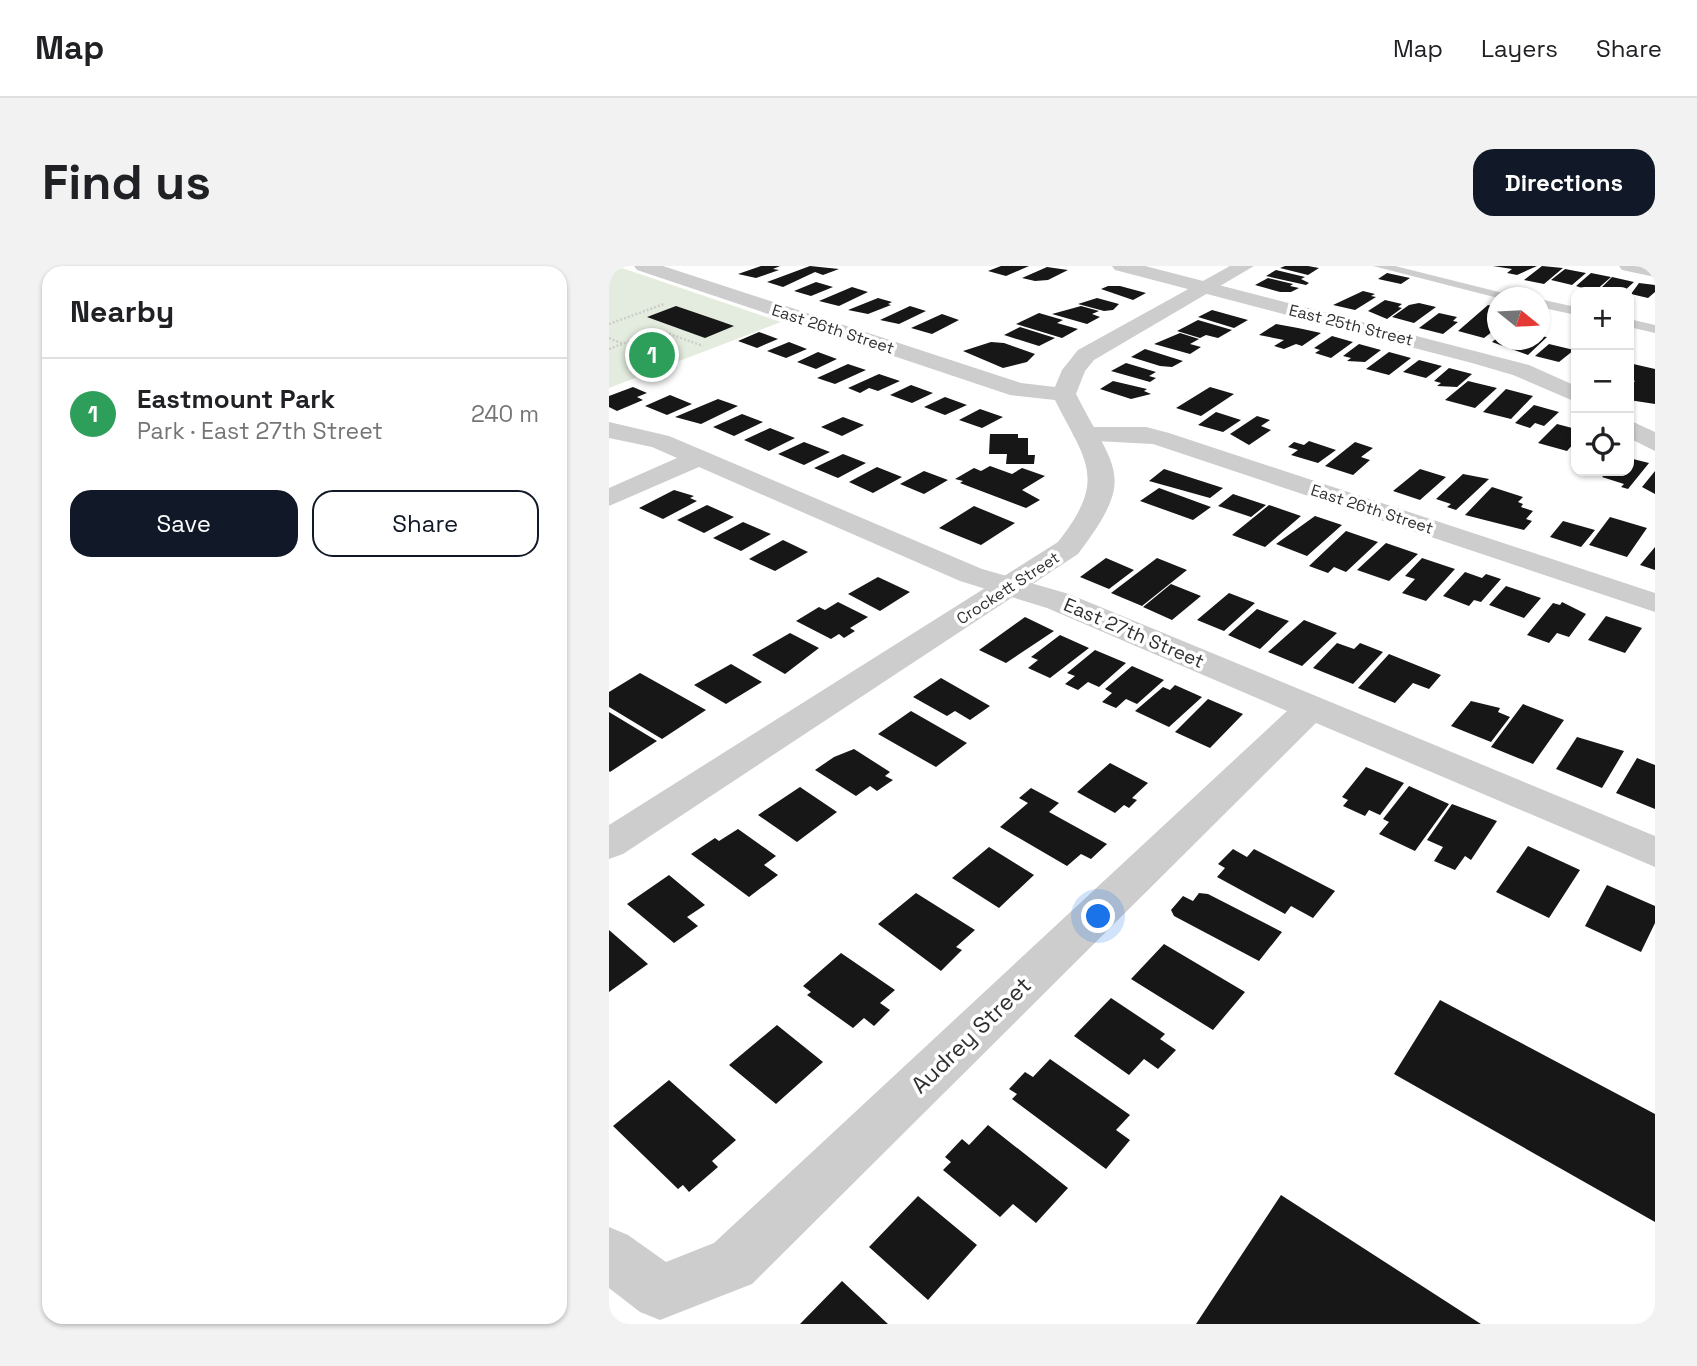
<!DOCTYPE html>
<meta charset="utf-8">
<style>
body{margin:0;font-family:"Space Grotesk",sans-serif;background:#f2f2f2;color:#202124}
.controls{position:absolute;right:21px;top:21px;display:grid;overflow:hidden;border-radius:14px;box-shadow:0 2px 5px #0004}
.controls button{width:63px;height:63px;display:grid;place-items:center;padding:0;border:0;border-bottom:2px solid #e0e0e0;background:#fff;color:#202124;font:35px sans-serif}
.compass{position:absolute;left:878px;top:21px;width:63px;height:63px;border-radius:50%;background:#fff;box-shadow:0 2px 5px #0004;rotate:108deg}
.you{position:absolute;left:490px;top:651px;width:24px;height:24px;margin:-18px;border:5px solid #fff;border-radius:50%;background:#1a73e8;box-shadow:0 0 0 10px #1a73e833}
.badge{display:grid;place-items:center;width:46px;height:46px;border-radius:50%;background:#111827;color:#fff;font-size:23px;font-weight:700}
.pin{position:absolute;translate:-50% -50%;border:4px solid #fff;box-shadow:0 2px 7px #0006}
.list{margin:0;padding:0;list-style:none}
h2{display:flex;justify-content:space-between;align-items:center;height:91px;margin:0;padding:0 28px;font-size:30px}
h2 small{font-size:23px;font-weight:400;color:#757577}
.list li{display:grid;grid-template-columns:46px 1fr auto;gap:21px;align-items:center;box-sizing:border-box;height:112px;padding:0 28px;border-top:2px solid #e0e0e0}
.list b{display:block;font-size:26px;white-space:nowrap}
.list p{margin:0;font-size:23px;white-space:nowrap;color:#757577}
.list em{font-size:23px;font-style:normal;color:#757577}
.actions{display:flex;gap:14px;padding:21px 28px}
.actions a{flex:1;padding:16px 0;border:2px solid #111827;border-radius:21px;text-align:center;font-size:24px;color:#111827}
.actions .main{background:#111827;color:#fff}
.icon{flex:none;width:38px;height:38px;fill:none;stroke:currentColor;stroke-width:2;stroke-linecap:round;stroke-linejoin:round}
.map{position:relative;flex:none;width:1046px;height:1058px;overflow:hidden;border-radius:21px}
header{display:flex;align-items:center;gap:42px;box-sizing:border-box;height:98px;padding:0 35px;background:#fff;border-bottom:2px solid #e0e0e0}
header strong{font-size:33px}
nav{display:flex;gap:38px;margin-inline-start:auto;font-size:24px}
.intro{display:flex;align-items:center;justify-content:space-between;box-sizing:border-box;height:168px;padding:0 42px}
h1{margin:0;font-size:49px}
.button{padding:18px 32px;border-radius:21px;background:#111827;color:#fff;font-size:24px;font-weight:700}
main{display:flex;gap:42px;padding:0 42px}
aside{flex:1;background:#fff;border-radius:21px;box-shadow:0 2px 5px #0004}
.map>svg:first-child{display:block}
.green{fill:#e3ecde}
.building{fill:#171717}
.lines{fill:none;stroke-linecap:round;stroke-linejoin:round}
.path{stroke:#cdcdcd;stroke-width:2.5;stroke-dasharray:2 2;stroke-linecap:butt}
.service{fill:#cdcdcd;fill-rule:evenodd}
.minor{fill:#cdcdcd;fill-rule:evenodd}
.tertiary{fill:#cdcdcd;fill-rule:evenodd}
.labels{text-anchor:middle;dominant-baseline:central;stroke-width:7;stroke-linejoin:round;paint-order:stroke}
.far-street-label{font-size:16px;fill:#303030;stroke:#fff}
.street-label{font-size:19px;fill:#303030;stroke:#fff}
.near-street-label{font-size:23px;fill:#303030;stroke:#fff}
</style>
<header>
<strong>Map</strong>
<nav><a>Map</a><a>Layers</a><a>Share</a></nav>
</header>
<div class="intro"><h1>Find us</h1><a class="button">Directions</a></div>
<main>
<aside>
<h2>Nearby<small></small></h2>
<ul class="list">
<li><span class="badge" style="background:#2e9e5b">1</span><div><b>Eastmount Park</b><p>Park · East 27th Street</p></div><em>240 m</em></li>
</ul>
<div class="actions"><a class="main">Save</a><a>Share</a></div>
</aside>
<div class="map">
<svg width="1046" height="1058" viewBox="0 0 1046 1058">
<rect width="100%" height="100%" fill="#fff"/>
<path class="green" d="M13,2l159,54 -172,66v-116z"/>
<path class="building" d="M152,0h19l-7,3 6,1 -23,8 -18,-4z
M201,0l29,3 -16,6 -8,-3 -32,15 -16,-5z
M392,0h28l-23,10 -18,-5z
M676,0h23l11,2 -11,7 -28,-7z
M884,0h44l-20,9 -10,-2 5,-4z
M933,0l21,2 -19,16 -20,-4z
M438,1l21,3 -20,10 -13,1 -13,-3z
M956,3l21,4 -14,12 -21,-5z
M667,4l29,7 -4,2 8,4 -3,2 -40,-9z
M778,7l23,5 -9,6 -23,-5z
M982,7l20,4 -17,15 -18,-6z
M1003,11l22,5 -11,10h-26z
M659,12l25,6 -3,2 9,2 -8,4h-11l-25,-7z
M207,16l17,5 -22,9 -17,-5z
M1030,17l16,2v7l-7,6 -17,-4z
M499,20h12l26,7 -13,7 -32,-11z
M243,21l16,5 -29,14 -20,-5z
M754,25l12,3 -4,2 5,1 -21,13 -22,-5z
M269,32l14,4 -4,2 3,1 -23,9 -20,-4z
M488,32l22,6 -6,6 -9,1 -26,-7z
M776,34l17,4 -4,3 4,1 -15,11 -19,-8z
M810,37l17,4 -22,16 -22,-6 17,-12z
M879,39l9,2v9l-6,6 6,1v5l-13,10 -26,-7z
M67,40l41,14 17,6 -29,12 -58,-21z
M301,40l16,5 -27,13 -19,-4z
M472,40l18,5 -7,3 8,3 -13,7 -35,-10z
M603,44l36,10 -14,8 -36,-11z
M430,47l24,7 -6,3 21,6 -16,9 -46,-14z
M830,47l18,4 -4,4 5,1 -15,12 -24,-6z
M333,48l17,6 -27,14 -21,-6z
M589,54l34,10 -14,8 -12,-3 -6,3 -23,-7z
M667,58l22,4 23,5 -19,13 -6,-2 -12,5 -10,-3 10,-6 -25,-5z
M411,61l35,11 -16,8 -35,-11z
M150,66l19,7 -21,9 -19,-7z
M571,67l19,6 -9,5 11,3 -11,7 -36,-10z
M723,70l21,6 -22,16 -16,-5 5,-3 -6,-2z
M930,70l8,1 -19,18 -36,-13 5,-4 42,2z
M180,76l18,7 -21,9 -19,-7z
M382,76l13,1 31,11 -8,8 -24,6 -40,-17z
M750,78l22,6 -16,12 -18,-1 4,-3 -8,-2z
M940,78l25,6 -15,12 -24,-6z
M536,83l38,12 -11,6 -12,-1 -29,-9z
M209,86l19,7 -21,10 -19,-7z
M780,86l22,6 -22,17 -23,-6z
M810,94l23,6 -16,12 -23,-6z
M517,97l30,9 -7,4 7,2 -6,4 -39,-11z
M1020,97l26,6v35l-26,-4v-13l6,-6 -6,-2z
M239,98l18,6 -31,14 -18,-6z
M840,102l23,6 -15,13 -20,-1 4,-3 -7,-2z
M270,108l21,7 -22,10 -9,-3 -9,5 -12,-5z
M504,115l34,8 -3,2 7,3 -20,5 -31,-10z
M859,115l29,7 -22,20 -30,-8z
M302,119l22,8 -21,10 -22,-8z
M24,121l14,6 -10,4 6,3 -26,11 -8,-4v-11z
M601,121l24,7 -33,22 -25,-8z
M897,123l27,7 -22,23 -28,-7z
M61,129l22,9 -25,11 -22,-9z
M336,131l22,8 -22,10 -21,-8z
M109,133l20,7 -37,18 -26,-7z
M925,139l25,7 -15,14 -9,-3 -5,5 -15,-5z
M371,143l23,8 -21,11 -23,-8z
M607,146l25,8 -18,12 -25,-7z
M133,148l21,8 -29,14 -21,-9z
M648,150l13,4 -9,6 10,4 -22,15 -19,-11z
M234,151l21,8 -22,11 -21,-9z
M948,158l19,5v12l-9,10 -29,-8z
M161,162l25,10 -26,13 -25,-11z
M381,168h28v4h10v17h7l-1,9h-28l1,-10h-18z
M700,175l27,9 -18,13 -27,-8 7,-5 -10,-3 6,-5 10,3z
M195,176l26,10 -26,13 -26,-11z
M746,176l18,6 -12,9 9,3 -17,15 -28,-9z
M234,188l23,9 -28,15 -24,-10z
M1020,192l20,5 -21,26 -7,-2 3,-3 -22,-7 6,-6h21z
M381,200l22,8 10,-6 23,8 -23,14 18,10 -14,8 -66,-25 3,-2 -8,-2 19,-11 7,3z
M268,201l25,10 -29,16 -24,-11z
M555,203l59,19 -13,10 -61,-17z
M811,203l26,8 -26,23 -27,-9z
M315,205l24,9 -24,14 -24,-10z
M1046,205v23l-13,-7z
M854,208l26,5 -33,31 -9,-3 4,-3 -15,-5z
M883,221l31,10 -5,5 5,2 -2,3 12,4 -7,8 6,2 -8,9 -59,-15z
M550,222l52,19 -18,13 -53,-19z
M65,224l20,6 -4,2 7,3 -34,18 -24,-11z
M624,228l33,11 -15,12 -33,-11z
M98,239l27,12 -30,16 -27,-13z
M660,239l32,11 -36,31 -33,-12z
M365,240l41,17 -34,22 -42,-17z
M706,250l27,9 -35,31 -31,-12z
M1001,251l37,11 -20,29 -38,-12z
M954,255l32,9 -14,17 -31,-10z
M134,256l28,12 -30,17 -28,-13z
M737,265l32,11 -32,30 -12,-5 -6,6 -19,-7z
M174,274l25,12 -33,19 -26,-12z
M777,277l32,11 -29,27 -32,-11z
M1046,281v23l-15,-5z
M497,292l28,12 -25,19 -29,-12z
M548,292l30,12 -45,36 -31,-13z
M813,292l33,11 -29,32 -24,-8 13,-14 -10,-3z
M856,306l17,6 4,-4 15,5 -20,23 -7,-2 -5,6 -26,-10z
M269,311l32,15 -30,19 -32,-17z
M562,318l30,12 -29,24 -29,-13z
M897,320l35,12 -17,20 -35,-13z
M620,327l26,10 -31,28 -27,-11z
M229,336l30,15 -18,11 5,3 -11,7 -5,-4 -8,5 -35,-18 23,-14 6,3z
M953,336l24,12 -17,23 -12,-4 -8,10 -22,-8 26,-32 7,2z
M648,343l32,12 -29,28 -32,-14z
M997,350l36,12 -17,25 -37,-13z
M416,351l29,14 -48,32 -27,-13z
M695,354l33,13 -35,33 -34,-14z
M181,367l29,15 -34,26 -33,-19z
M451,369l29,13 -39,30 -22,-10 10,-8 -7,-3z
M728,377l17,6 6,-6 23,9 -30,32 -40,-16z
M486,384l31,13 -27,24 -11,-5 -10,8 -13,-6 10,-8 -8,-3z
M780,388l52,21 -12,14 -16,-6 -18,20 -37,-15z
M122,398l31,18 -36,22 -32,-19z
M523,400l32,14 -27,24 -11,-5 -10,9 -14,-6 10,-9 -7,-4z
M31,407l66,37 -44,29 -53,-32v-15z
M332,412l49,28 -20,14 -15,-9 -8,5 -34,-19z
M566,419l27,12 -33,30 -34,-16 28,-24 7,3z
M599,433l35,15 -33,34 -35,-16z
M862,435l29,7 -2,4 12,5 -19,25 -40,-16z
M914,438l41,16 -31,44 -42,-17z
M302,445l56,32 -31,24 -58,-33z
M0,446l48,29 -47,31 -1,-1z
M968,471l47,14 -22,37 -46,-19z
M245,483l36,23 -5,4 8,4 -16,11 -7,-5 -14,10 -41,-26 19,-13z
M1028,492l18,7v44l-39,-16z
M501,497l38,20 -16,15 5,2 -8,8 -5,-3 -9,8 -38,-21z
M757,501l38,16 -24,32 -11,-5 -4,6 -22,-10 5,-6 -6,-3z
M800,520l40,18 -34,47 -36,-17 10,-12 -6,-3z
M191,521l37,25 -40,30 -39,-27z
M422,522l28,15 -10,9 58,32 -16,15 -10,-5 -14,12 -67,-39 28,-24 -9,-5z
M843,538l45,17 -26,39 -6,-4 -10,14 -21,-9 9,-14 -16,-7z
M129,563l38,27 -12,9 14,10 -29,22 -58,-43 24,-16 4,3z
M919,580l52,24 -31,48 -53,-26z
M380,581l45,28 -35,33 -47,-30z
M624,583l14,8 7,-8 81,42 -22,27 -22,-12 -6,8 -68,-37 8,-9 -7,-4z
M60,609l36,30 -18,12 11,9 -24,17 -47,-39z
M998,619l48,21v17l-14,29 -56,-26z
M307,627l59,37 -19,17 6,3 -21,21 -63,-47z
M590,627l9,1 74,38 -23,29 -85,-45 -3,-6 12,-14 10,5z
M0,664l39,34 -39,28z
M555,678l81,48 -32,38 -82,-51z
M232,687l54,37 -15,13 10,7 -16,16 -10,-8 -11,10 -46,-33 4,-3 -8,-6z
M502,732l54,36 -5,5 16,11 -18,19 -14,-10 -15,16 -55,-39z
M831,734l215,114v108l-261,-148z
M168,759l46,37 -47,42 -47,-39z
M441,793l80,56 -14,15 14,10 -24,29 -94,-70 5,-5 -8,-5 16,-17 8,5z
M60,814l67,60 -24,21 6,6 -29,25 -6,-7 -5,4 -65,-63z
M379,859l80,63 -32,35 -23,-19 -13,13 -57,-47 8,-8 -6,-5 17,-18 7,6z
M672,929l200,129h-285z
M309,930l59,49 -49,55 -59,-53z
M233,1015l46,43h-88z"/>
<g class="lines">
<path class="path" d="M0,58l55,-20
M0,72l14,6
M0,83l50,-19 44,16"/>
<path class="service" d="M764,0h22l128,32h-25z
M930,33l37,8v8l-37,-8z
M1020,53l26,6v8l-26,-6z"/>
<path class="minor" d="M25,0h29l358,117 51,6 4,5 -4,5 -8,2 -54,-6 -373,-125z
M503,0h33l384,99 47,21v16l-63,-27 -41,-12 -357,-93z
M1010,0h36v11l-33,-7z
M1020,154l26,12v19l-26,-13z
M0,156l60,14 313,133 87,25 586,242v31l-339,-144 -564,561 -92,36 -20,-8 -31,-24v-61l19,8 38,27 48,-19 573,-532 -240,-103 -87,-27 -261,-114 -90,39v-18l68,-30 -25,-11 -43,-9z
M477,161h60l23,6 486,160v19l-502,-168 -76,-4 -4,-5 4,-5z"/>
<path class="tertiary" d="M621,0h24l-160,94 -9,11 -9,23c40,78 61,82 2,160l-455,300 -14,5v-34l449,-283c52,-66 26,-82 -6,-148l10,-24 16,-20z"/>
</g>
<g class="labels">
<g class="far-street-label">
<text transform="translate(742 59) rotate(14)">East 25th Street</text>
<text transform="translate(224 63) rotate(18)">East 26th Street</text>
<text transform="translate(763 243) rotate(18)">East 26th Street</text>
<text transform="translate(399 322) rotate(-33)">Crockett Street</text>
</g>
<g class="street-label">
<text transform="translate(525 367) rotate(23)">East 27th Street</text>
</g>
<g class="near-street-label">
<text transform="translate(362 769) rotate(-44)">Audrey Street</text>
</g>
</g>
</svg>
<div class="controls">
<button>+</button>
<button>−</button>
<button><svg class="icon" aria-label="locate" viewBox="0 0 24 24"><circle cx="12" cy="12" r="6"/><path d="M12 2v4M12 18v4M2 12h4M18 12h4"/></svg></button>
</div>
<svg class="compass" viewBox="-18 -18 36 36"><path d="M0-13l5 13h-10z" fill="#e53935"/><path d="M0 13l5-13h-10z" fill="#757577"/></svg>
<div class="you"></div>
<div class="pin badge" style="left:43px;top:89px;background:#2e9e5b">1</div>
</div>
</main>
